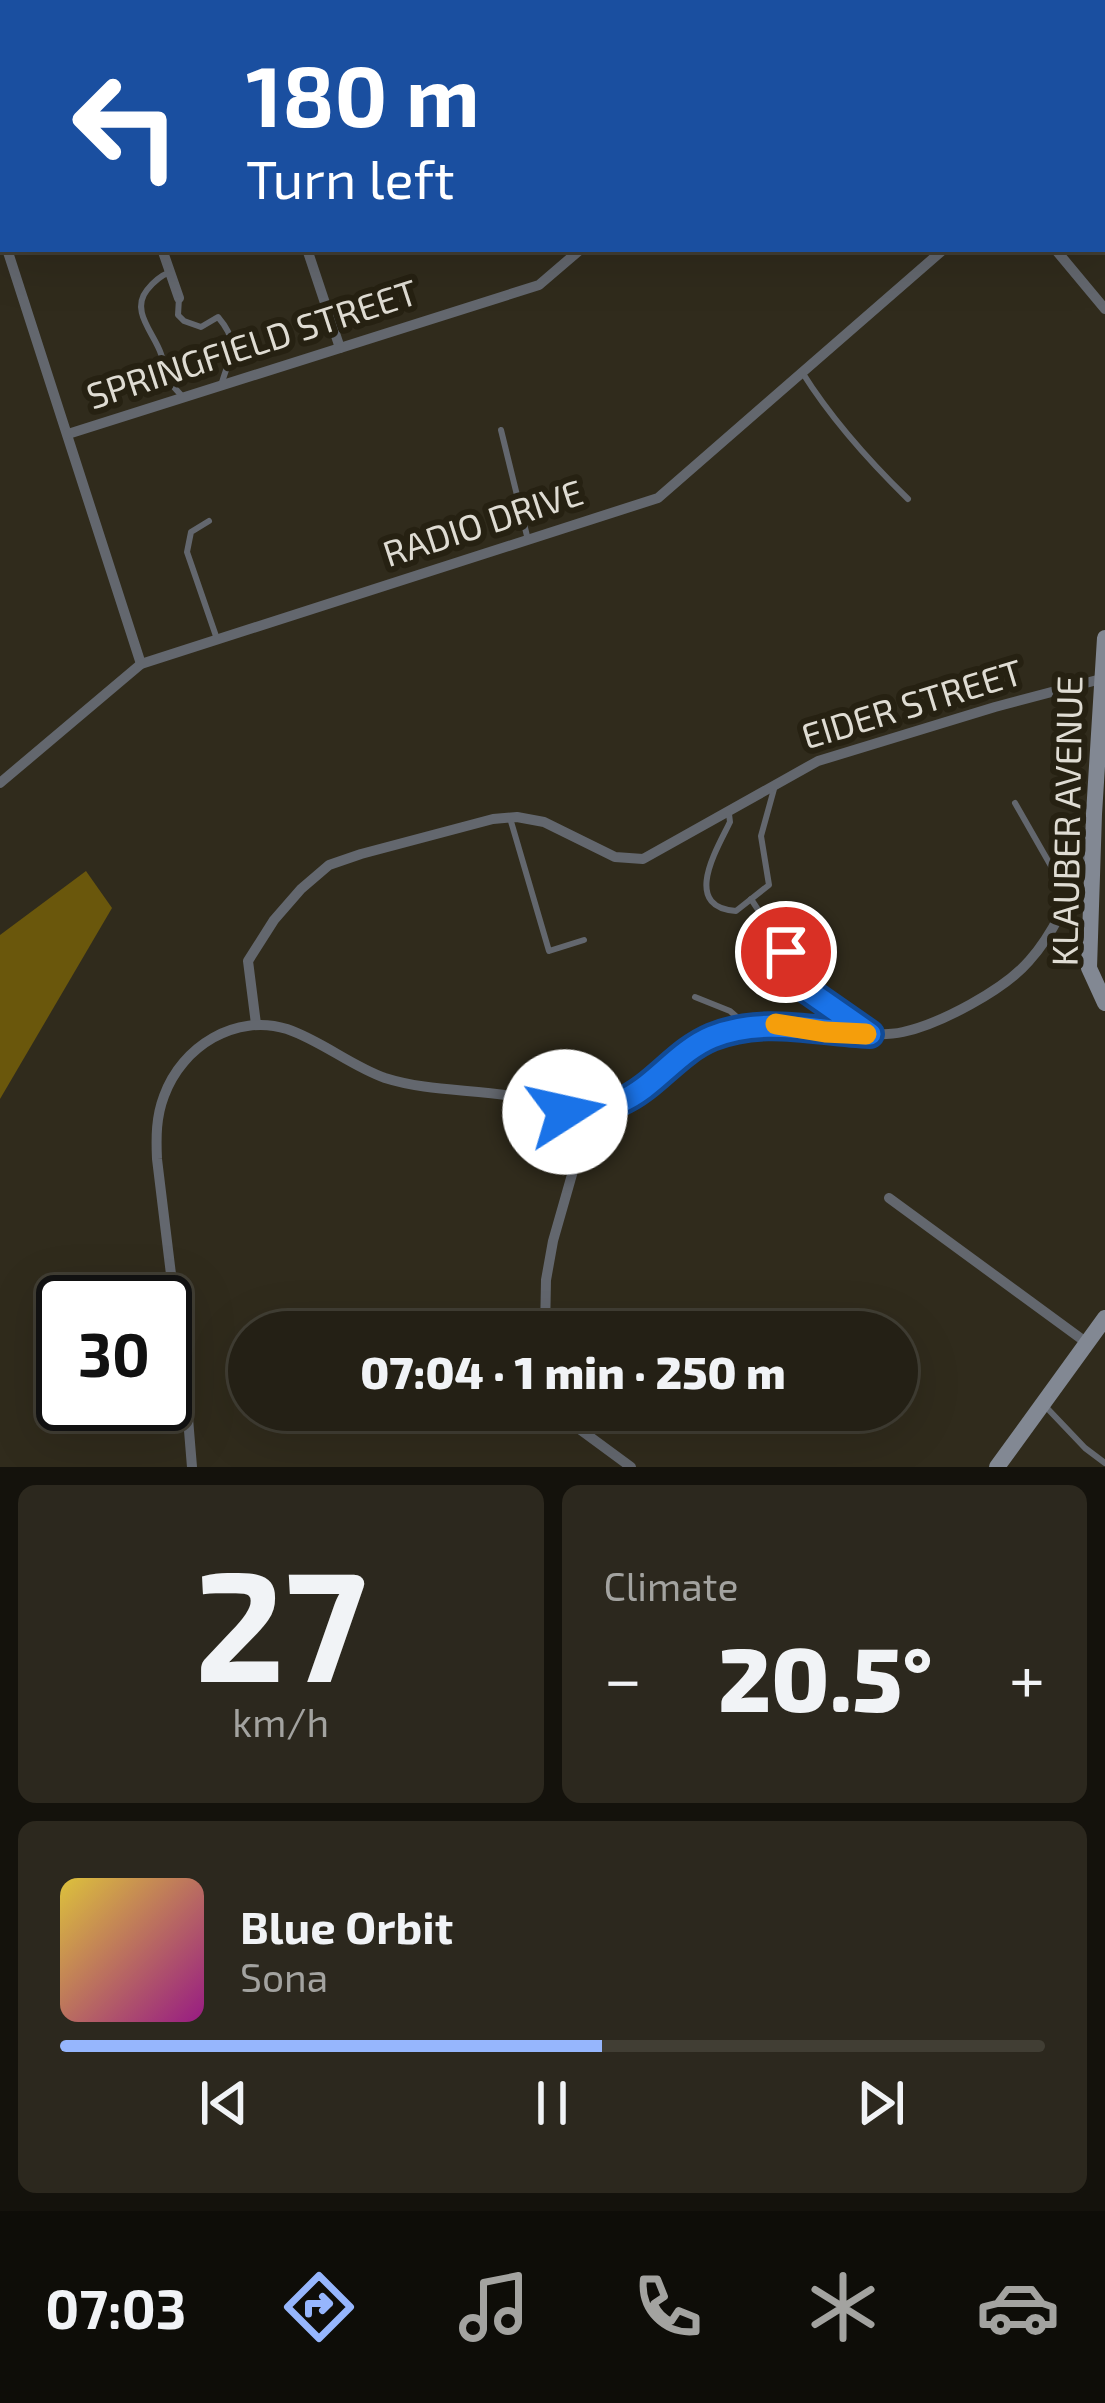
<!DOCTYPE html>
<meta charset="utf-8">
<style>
body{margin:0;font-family:"Exo 2",sans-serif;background:#2c281e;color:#f1f3f6;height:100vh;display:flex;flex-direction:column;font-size:45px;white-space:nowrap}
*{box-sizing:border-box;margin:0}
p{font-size:39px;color:#a3a3a0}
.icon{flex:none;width:66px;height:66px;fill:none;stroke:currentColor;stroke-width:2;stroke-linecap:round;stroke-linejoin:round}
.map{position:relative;height:1467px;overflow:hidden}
.side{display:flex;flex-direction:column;gap:18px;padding:18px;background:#14120c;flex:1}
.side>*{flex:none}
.top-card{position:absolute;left:0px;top:0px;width:1107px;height:252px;box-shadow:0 12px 48px #0002,0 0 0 3px #413e34;background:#1a4fa0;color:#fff;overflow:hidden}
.speed{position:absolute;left:36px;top:1275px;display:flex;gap:24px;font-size:60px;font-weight:700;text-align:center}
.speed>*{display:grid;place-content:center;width:156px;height:156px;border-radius:50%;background:#242015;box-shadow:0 12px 48px #0002,0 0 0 3px #413e34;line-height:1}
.speed .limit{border:6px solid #111;border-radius:18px;background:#fff;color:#111}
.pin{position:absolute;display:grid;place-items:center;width:102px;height:102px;color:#fff;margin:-51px;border:6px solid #fff;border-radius:50%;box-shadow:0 3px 12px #0007}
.me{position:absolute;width:132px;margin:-66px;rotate:80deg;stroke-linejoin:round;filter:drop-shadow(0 0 9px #0008)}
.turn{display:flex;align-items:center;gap:42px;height:252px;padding:0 48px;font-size:54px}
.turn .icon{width:156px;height:156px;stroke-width:2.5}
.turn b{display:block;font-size:84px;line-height:102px}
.big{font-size:90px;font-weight:800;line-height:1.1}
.side .card{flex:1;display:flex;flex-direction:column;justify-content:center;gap:18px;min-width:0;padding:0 42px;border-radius:18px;background:#2c281e}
.side .dial{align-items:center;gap:0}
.dial b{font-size:156px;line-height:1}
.song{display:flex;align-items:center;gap:36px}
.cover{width:144px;height:144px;border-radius:18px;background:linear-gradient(135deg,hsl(50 70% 55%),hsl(310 70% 35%))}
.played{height:12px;border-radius:6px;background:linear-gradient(90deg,#96b6fd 55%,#413e34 55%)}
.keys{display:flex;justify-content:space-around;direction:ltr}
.heat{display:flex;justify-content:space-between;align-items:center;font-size:66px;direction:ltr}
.side .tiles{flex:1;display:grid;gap:18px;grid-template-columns:1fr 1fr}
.card:last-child{grid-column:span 2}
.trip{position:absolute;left:228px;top:1311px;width:690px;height:120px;border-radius:60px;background:#242015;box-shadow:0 12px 48px #0002,0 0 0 3px #413e34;font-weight:800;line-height:120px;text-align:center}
.menu{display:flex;height:192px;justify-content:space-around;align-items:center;background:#0e0d08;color:#a3a3a0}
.menu .icon{width:84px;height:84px}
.menu .selected{color:#96b6fd}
.menu b{font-size:54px;color:#f1f3f6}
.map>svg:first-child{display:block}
</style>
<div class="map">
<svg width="1105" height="1467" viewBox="0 0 1105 1467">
<rect width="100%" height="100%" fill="#302b1c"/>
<!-- forest -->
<polygon fill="#6a570c" points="86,871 112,908 0,1099 0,935"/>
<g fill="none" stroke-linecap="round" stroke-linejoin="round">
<!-- lane -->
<g stroke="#63676e" stroke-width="6">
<polyline points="24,0 25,3"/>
<polyline points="8,3 9,0"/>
<polyline points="456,3 463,0"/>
<polyline points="574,3 576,0"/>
<polyline points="0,36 3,36"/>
<path d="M170 272C160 276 154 281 147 290 130 311 154 333 161 354 170 380 162 375 183 397"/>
<path d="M179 298 178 315 184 321 201 327 218 317C242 345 229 356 221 386"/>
<path d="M802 372C832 420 868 460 908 499"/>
<polyline points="501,430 528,540"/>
<polyline points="209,521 191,532 187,552 217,639"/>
<polyline points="1015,803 1067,894"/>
<path d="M729 814 730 822C717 849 681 907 736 911L769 885 761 836 774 789"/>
<polyline points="510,818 549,951 584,940"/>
<polyline points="751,899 786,952 794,981 867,1032"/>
<polyline points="695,997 730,1011 746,1025"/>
<polyline points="1046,1407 1085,1448 1105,1463"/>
</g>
<!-- street -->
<g stroke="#63676e" stroke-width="10">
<polyline points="225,0 226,3"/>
<polyline points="523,0 524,3"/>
<polyline points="1026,0 1029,3"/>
<polyline points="876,3 879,0"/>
<polyline points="1104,78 1105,79"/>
<polyline points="1104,109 1105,109"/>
<polyline points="0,227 3,237"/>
<polyline points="7,249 141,664"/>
<polyline points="162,249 179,298"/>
<polyline points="307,249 340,348"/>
<polyline points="1055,249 1105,309"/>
<polyline points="68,434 539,285 581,249"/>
<polyline points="0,783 141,664 658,498 944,249"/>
<polyline points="256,1024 248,961 274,920 301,889 329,865 361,854 493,819 517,817 544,822 615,857 643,859 818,761 995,707 1101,679"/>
<polyline points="889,1198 1087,1343"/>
<polyline points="545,1332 546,1280 553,1241 575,1164 565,1112"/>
<polyline points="564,1410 578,1428 631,1467"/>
<path d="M192 1467 187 1406 157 1159C156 1137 156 1117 164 1096 182 1046 236 1013 287 1029 322 1041 351 1066 385 1078 426 1091 470 1089 512 1096 529 1100 545 1110 564 1112 624 1117 640 1084 682 1053 694 1044 709 1038 723 1033 768 1018 803 1031 848 1033 866 1034 886 1036 903 1032 940 1024 1004 990 1029 961 1057 930 1073 887 1089 849"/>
</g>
<!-- secondary -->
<g stroke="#828893" stroke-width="16">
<polyline points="1105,638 1094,814 1089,968 1105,1003"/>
<polyline points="997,1467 1105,1318"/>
</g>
</g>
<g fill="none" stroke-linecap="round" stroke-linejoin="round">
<!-- route casing -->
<g stroke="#114b97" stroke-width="30">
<path id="route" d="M565 1112C584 1111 602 1111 620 1102 655 1087 676 1052 712 1037 764 1016 816 1032 870 1034L794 981 786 952"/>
</g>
<!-- route -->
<use href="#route" stroke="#1a73e8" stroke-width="21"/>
<!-- slow -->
<polyline stroke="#f59e0b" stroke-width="21" points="776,1024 825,1032 866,1034"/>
</g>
<g text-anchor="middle" stroke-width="12" stroke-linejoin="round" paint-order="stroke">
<!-- street labels -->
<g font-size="36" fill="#dfdcd3" stroke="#262112">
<text transform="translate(252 344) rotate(-18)" y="13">SPRINGFIELD STREET</text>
<text transform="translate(483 523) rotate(-18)" y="13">RADIO DRIVE</text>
<text transform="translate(912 704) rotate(-17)" y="13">EIDER STREET</text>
<text transform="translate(1067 821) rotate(-89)" y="13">KLAUBER AVENUE</text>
</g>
</g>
</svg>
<div class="speed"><div class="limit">30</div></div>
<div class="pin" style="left:786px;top:952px;background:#d93025"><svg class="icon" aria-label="arrive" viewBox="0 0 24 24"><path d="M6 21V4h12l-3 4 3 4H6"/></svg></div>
<svg class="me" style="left:565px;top:1112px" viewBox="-20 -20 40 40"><circle r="19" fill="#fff"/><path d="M0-13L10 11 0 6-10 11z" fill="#1a73e8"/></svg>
<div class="trip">07:04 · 1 min · 250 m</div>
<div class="top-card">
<div class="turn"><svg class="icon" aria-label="left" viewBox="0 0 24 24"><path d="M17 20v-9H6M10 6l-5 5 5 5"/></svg><div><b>180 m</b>Turn left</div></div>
</div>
</div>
<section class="side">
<div class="tiles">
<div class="card dial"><b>27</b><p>km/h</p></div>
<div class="card"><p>Climate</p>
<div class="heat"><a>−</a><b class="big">20.5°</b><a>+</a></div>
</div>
<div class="card">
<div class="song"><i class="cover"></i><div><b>Blue Orbit</b><p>Sona</p></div></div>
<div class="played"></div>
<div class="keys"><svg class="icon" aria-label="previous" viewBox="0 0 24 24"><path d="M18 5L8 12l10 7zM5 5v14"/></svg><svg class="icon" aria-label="pause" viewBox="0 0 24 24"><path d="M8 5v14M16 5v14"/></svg><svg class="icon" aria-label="next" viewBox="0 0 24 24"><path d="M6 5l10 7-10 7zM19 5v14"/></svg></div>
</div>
</div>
</section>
<nav class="menu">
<b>07:03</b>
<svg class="icon selected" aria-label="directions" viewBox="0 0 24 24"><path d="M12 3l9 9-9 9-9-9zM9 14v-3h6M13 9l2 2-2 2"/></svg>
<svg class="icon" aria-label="music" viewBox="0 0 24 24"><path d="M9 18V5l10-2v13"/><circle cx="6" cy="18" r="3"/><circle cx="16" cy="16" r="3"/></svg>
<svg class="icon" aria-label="phone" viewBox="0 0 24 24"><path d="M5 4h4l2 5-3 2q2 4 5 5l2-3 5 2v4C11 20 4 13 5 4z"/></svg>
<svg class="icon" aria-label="climate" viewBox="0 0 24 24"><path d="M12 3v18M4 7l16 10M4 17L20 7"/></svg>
<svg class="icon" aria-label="car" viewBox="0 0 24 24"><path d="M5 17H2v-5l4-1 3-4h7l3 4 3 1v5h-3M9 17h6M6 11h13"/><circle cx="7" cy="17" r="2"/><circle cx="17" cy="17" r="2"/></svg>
</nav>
